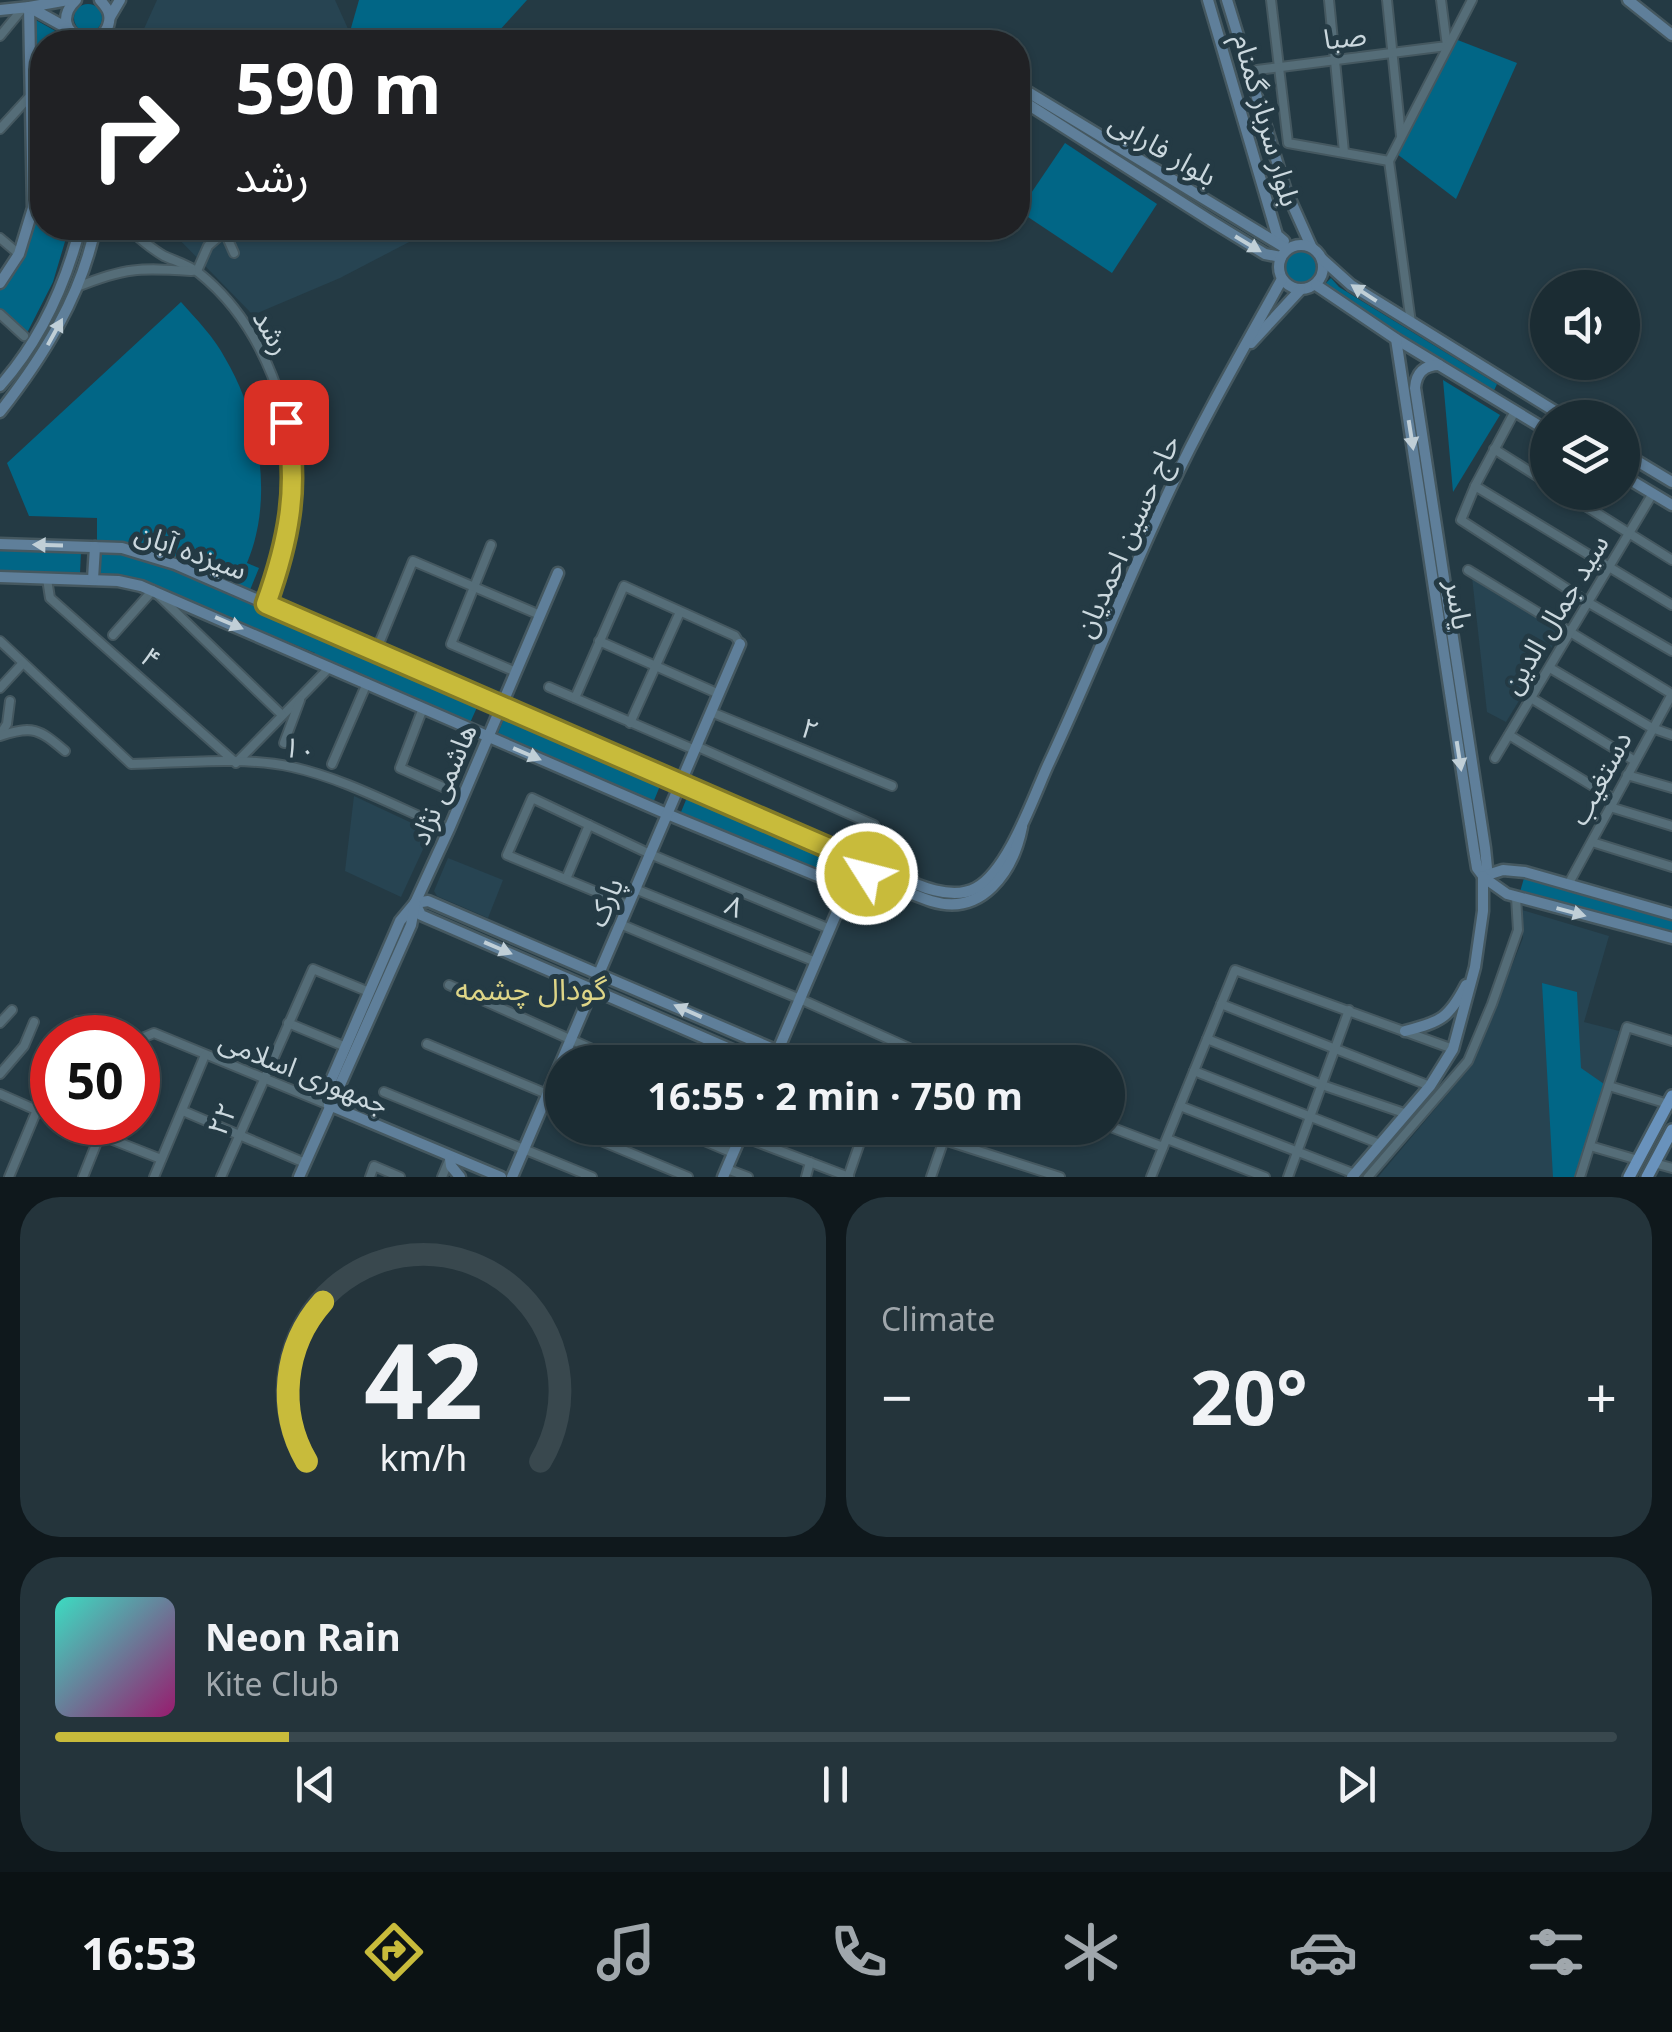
<!DOCTYPE html>
<meta charset="utf-8">
<style>
body{margin:0;font-family:"Noto Sans","Noto Sans Arabic",sans-serif;background:#24343b;color:#f1f3f6;height:100vh;display:flex;flex-direction:column;font-size:38px;white-space:nowrap}
*{box-sizing:border-box;margin:0}
p{font-size:32px;color:#a0a7ac}
.icon{flex:none;width:55px;height:55px;fill:none;stroke:currentColor;stroke-width:2;stroke-linecap:round;stroke-linejoin:round}
.map{position:relative;height:1177px;overflow:hidden}
.sheet{display:flex;flex-direction:column;gap:20px;padding:20px;background:#0f181c;flex:1}
.sheet>*{flex:none}
.hud{position:absolute;left:30px;top:30px;width:1000px;height:210px;border-radius:40px;box-shadow:0 2px 8px #0004,0 0 0 2px #39484e;background:#202124;color:#fff;overflow:hidden}
.buttons{position:absolute;left:1530px;top:270px;display:grid;gap:20px}
.buttons a{display:grid;place-items:center;width:110px;height:110px;border-radius:50%;background:#1b2c33;box-shadow:0 2px 8px #0004,0 0 0 2px #39484e;font-size:50px}
.speed{position:absolute;left:30px;top:1015px;display:flex;gap:20px;font-size:50px;font-weight:700;text-align:center}
.speed>*{display:grid;place-content:center;width:130px;height:130px;border-radius:50%;background:#1b2c33;box-shadow:0 2px 8px #0004,0 0 0 2px #39484e;line-height:1}
.speed .limit{border:15px solid #d22;background:#fff;color:#111}
.pin{position:absolute;display:grid;place-items:center;width:85px;height:85px;color:#fff;margin:-42px;border-radius:20px;box-shadow:0 5px 15px #0006}
.me{position:absolute;width:110px;margin:-55px;rotate:306deg;stroke-linejoin:round;filter:drop-shadow(0 0 8px #0008)}
.turn{display:flex;align-items:center;gap:35px;height:210px;padding:0 40px;font-size:45px}
.turn .icon{width:130px;height:130px;stroke-width:2.5}
.turn b{display:block;font-size:70px;line-height:85px}
.big{font-size:75px;font-weight:700;line-height:1.1}
.sheet .widget{flex:1;display:flex;flex-direction:column;justify-content:center;gap:15px;min-width:0;padding:0 35px;border-radius:40px;background:#24343b}
.sheet .dial{align-items:center;gap:0}
.dial svg{height:260px;overflow:visible;fill:none;stroke:#39484e;stroke-width:7;stroke-linecap:round;text-anchor:middle}
.dial text{fill:#f1f3f6;stroke:none}
.song{display:flex;align-items:center;gap:30px}
.cover{width:120px;height:120px;border-radius:15px;background:linear-gradient(135deg,hsl(170 70% 55%),hsl(320 70% 35%))}
.played{height:10px;border-radius:5px;background:linear-gradient(90deg,#c8bb3b 15%,#39484e 15%)}
.keys{display:flex;justify-content:space-around;direction:ltr}
.heat{display:flex;justify-content:space-between;align-items:center;font-size:55px;direction:ltr}
.sheet .tiles{flex:1;display:grid;gap:20px;grid-template-columns:1fr 1fr}
.widget:last-child{grid-column:span 2}
.trip{position:absolute;left:545px;top:1045px;width:580px;height:100px;border-radius:50px;background:#1b2c33;box-shadow:0 2px 8px #0004,0 0 0 2px #39484e;font-weight:700;line-height:100px;text-align:center}
.tab-bar{display:flex;height:160px;justify-content:space-around;align-items:center;background:#0b1214;color:#a0a7ac}
.tab-bar .icon{width:70px;height:70px}
.tab-bar .on{color:#c8bb3b}
.tab-bar b{font-size:45px;color:#f1f3f6}
.map>svg:first-child{display:block}
</style>
<div class="map">
<svg width="1672" height="1177" viewBox="0 0 1672 1177">
<rect width="100%" height="100%" fill="#243a44"/>
<!-- built -->
<g fill="#274452">
<polygon points="157,0 335,0 349,31 347,42 138,42"/>
<polygon points="168,228 436,228 340,278 253,315"/>
<polygon points="1472,577 1561,632 1506,722 1487,712"/>
<polygon points="354,796 431,832 401,897 345,871"/>
<polygon points="448,858 503,880 488,918 437,896 434,891"/>
<polygon points="1522,910 1609,936 1584,1022 1619,1031 1577,1177 1378,1177 1472,1065 1523,938"/>
</g>
<!-- green -->
<g fill="#016686">
<polygon points="359,0 527,0 489,42 347,42"/>
<circle cx="88" cy="18" r="14"/>
<polygon points="34,19 59,33 65,42 42,42 42,228 69,228 53,282 27,333 0,309 0,290 21,260 32,234 38,197"/>
<polygon points="1455,39 1517,63 1456,199 1397,154"/>
<polygon points="1065,143 1157,204 1112,273 1019,211"/>
<circle cx="1298" cy="268" r="18"/>
<polygon points="1331,278 1339,287 1497,384 1492,395 1334,295 1323,286"/>
<path d="M181 302C197 320 214 337 225 358 260 417 274 499 247 563L259 568 250 590 132 545 97 541V518L29 516 7 463Z"/>
<polygon points="1443,380 1500,415 1453,492"/>
<polygon points="0,547 81,551 80,574 0,571"/>
<polygon points="99,551 145,558 327,633 327,636 479,703 469,725 314,657 315,653 132,578 97,575"/>
<polygon points="505,716 662,781 653,803 496,738"/>
<polygon points="688,795 845,859 836,881 679,817"/>
<polygon points="1524,878 1672,918 1672,932 1520,892"/>
<polygon points="1542,983 1577,992 1581,1068 1604,1084 1577,1177 1553,1177"/>
</g>
<g fill="none" stroke-linecap="round" stroke-linejoin="round">
<!-- street casing -->
<g stroke="#455860" stroke-width="12">
<g id="street">
<polyline points="1271,0 1288,143 1389,161"/>
<polyline points="1329,0 1344,152"/>
<polyline points="1387,0 1401,136"/>
<polyline points="0,36 23,8"/>
<polyline points="1249,71 1447,46 1441,0"/>
<polyline points="0,129 31,95"/>
<path d="M128 228C139 238 150 248 164 256 175 261 189 265 199 273 264 325 297 418 293 499 291 536 279 570 266 603"/>
<polyline points="223,228 234,253"/>
<polyline points="0,238 19,254"/>
<polyline points="197,271 208,246 225,231"/>
<path d="M77 287C126 267 140 268 192 271"/>
<polyline points="0,314 24,336"/>
<polyline points="1411,323 1389,161 1472,0"/>
<polyline points="1515,411 1475,486 1461,520 1589,603 1672,651"/>
<polyline points="1494,449 1548,483"/>
<polyline points="1475,486 1672,605"/>
<polyline points="1563,492 1672,560"/>
<polyline points="491,545 451,644 516,672"/>
<polyline points="1468,570 1672,694"/>
<polyline points="47,579 50,598 236,763 330,667"/>
<polyline points="113,635 153,590 282,715"/>
<path d="M0 641 131 764C183 763 241 756 292 767 346 779 398 808 449 829"/>
<polyline points="599,641 719,694"/>
<polyline points="376,651 413,561 540,615"/>
<polyline points="1550,668 1652,728 1672,735"/>
<polyline points="549,687 695,750"/>
<polyline points="0,688 23,663"/>
<polyline points="575,698 624,586 735,636 740,644"/>
<polyline points="1531,698 1635,761"/>
<polyline points="423,708 400,768 463,796"/>
<polyline points="711,712 892,786"/>
<polyline points="630,723 680,612"/>
<polyline points="0,735 7,724 10,701"/>
<polyline points="1509,735 1614,799"/>
<path d="M0 736C33 725 39 729 65 751"/>
<polyline points="284,743 300,700"/>
<polyline points="696,746 874,825"/>
<polyline points="1495,758 1653,493"/>
<polyline points="332,764 367,683"/>
<polyline points="1627,775 1672,788"/>
<polyline points="1610,807 1672,826"/>
<polyline points="1592,842 1672,867"/>
<polyline points="566,879 589,825"/>
<polyline points="1569,883 1672,694"/>
<polyline points="635,889 816,962"/>
<polyline points="628,905 507,855 532,798 650,854 830,929"/>
<polyline points="620,924 800,999 940,1062"/>
<polyline points="449,985 621,1062"/>
<polyline points="1221,1004 1430,1086"/>
<polyline points="0,1023 12,1010"/>
<polyline points="288,1023 346,1047"/>
<polyline points="70,1038 78,1021"/>
<polyline points="1207,1039 1322,1085 1407,1114"/>
<polyline points="427,1044 547,1094"/>
<polyline points="138,1045 140,1039 154,1033 329,1105"/>
<polyline points="887,1062 894,1043"/>
<polyline points="1194,1071 1380,1144"/>
<polyline points="0,1074 24,1046 34,1022"/>
<polyline points="1609,1086 1668,1104"/>
<polyline points="384,1092 592,1177"/>
<polyline points="0,1094 52,1117"/>
<polyline points="1180,1106 1355,1174"/>
<polyline points="183,1111 305,1163"/>
<polyline points="67,1122 161,1159"/>
<polyline points="1108,1126 1163,1147"/>
<polyline points="570,1128 688,1177"/>
<polyline points="674,1128 733,1153"/>
<polyline points="741,1136 849,1177"/>
<polyline points="1167,1139 1265,1177"/>
<polyline points="944,1140 1060,1177"/>
<polyline points="1590,1146 1638,1160"/>
<polyline points="1654,1163 1672,1168"/>
<polyline points="727,1169 748,1177"/>
<polyline points="9,1177 52,1074"/>
<polyline points="83,1177 105,1122"/>
<polyline points="154,1177 205,1055"/>
<polyline points="221,1177 313,969 369,992"/>
<polyline points="370,1177 374,1166 400,1177"/>
<polyline points="442,1177 450,1158"/>
<polyline points="806,1177 810,1162"/>
<polyline points="848,1177 865,1128"/>
<polyline points="931,1177 948,1128"/>
<polyline points="1151,1177 1235,970 1453,1049"/>
<polyline points="1288,1177 1349,1010"/>
<polyline points="1368,1177 1468,1061 1492,1004 1518,930 1516,897"/>
<polyline points="1580,1177 1627,1027 1672,1041"/>
</g>
</g>
<!-- secondary casing -->
<g stroke="#455860" stroke-width="15">
<g id="secondary">
<path d="M76 0C43 32 102 58 109 22 111 12 106 7 100 0"/>
<polyline points="1208,0 1277,235 1284,241"/>
<polyline points="1227,0 1285,188 1311,246"/>
<polyline points="1628,0 1672,35"/>
<polyline points="0,10 29,7 33,208 19,254 0,283"/>
<polyline points="110,17 120,0"/>
<polyline points="67,28 29,7 68,0"/>
<polyline points="1018,86 1287,249"/>
<polyline points="1018,98 1211,221 1265,254 1281,257"/>
<circle cx="1301" cy="267" r="22"/>
<polyline points="1322,259 1351,285 1566,418"/>
<polyline points="1316,285 1396,339 1548,431"/>
<path d="M1396 339 1474 850 1477 868 1483 876 1487 868 1485 848 1415 388C1416 373 1424 365 1439 365"/>
<polyline points="1251,343 1300,290"/>
<path d="M0 386C40 341 65 286 80 228"/>
<path d="M0 412C43 357 81 297 95 228"/>
<polyline points="1622,452 1672,482"/>
<polyline points="1622,475 1672,505"/>
<polyline points="0,544 122,548 175,564 852,858"/>
<polyline points="0,577 118,581 141,586 667,814 840,885"/>
<polyline points="93,579 95,547"/>
<path d="M856 855 868 860C869 874 863 892 848 895L840 885 849 862Z"/>
<path d="M869 864C899 875 945 905 976 888 1008 871 1033 798 1048 765 1091 673 1128 578 1171 487 1205 415 1244 348 1282 279"/>
<polyline points="1484,876 1503,870 1525,872 1672,914"/>
<polyline points="1483,877 1507,894 1672,938"/>
<path d="M862 884C889 881 906 893 931 901 982 917 1013 872 1022 827"/>
<polyline points="415,903 428,901 778,1051"/>
<polyline points="415,903 421,915 760,1062"/>
<path d="M1405 1031C1441 1022 1449 1018 1466 985"/>
<polyline points="773,1062 837,912 841,889"/>
<polyline points="329,1105 329,1085 400,921 415,903 449,829 558,573"/>
<polyline points="329,1105 501,1177"/>
<polyline points="450,1158 451,1166 460,1177"/>
<polyline points="299,1177 411,925 415,904"/>
<polyline points="512,1177 740,644"/>
<polyline points="723,1177 744,1128"/>
<polyline points="1352,1177 1430,1086 1453,1049 1475,967 1483,911 1483,876"/>
</g>
</g>
<!-- primary casing -->
<g stroke="#455860" stroke-width="16">
<g id="primary">
<polyline points="1629,1177 1672,1096"/>
<polyline points="1647,1177 1672,1130"/>
</g>
</g>
<!-- street -->
<use href="#street" stroke="#556d78" stroke-width="8"/>
<!-- secondary -->
<use href="#secondary" stroke="#5f7f9a" stroke-width="10"/>
<!-- primary -->
<use href="#primary" stroke="#6992bc" stroke-width="11"/>
</g>
<!-- one-way arrows -->
<defs><path id="oneway-solid" d="M-6-.8H1V-3.2L6.5 0L1 3.2V.8H-6Z" transform="scale(2.5)"/></defs>
<g fill="#c0cfd7">
<use href="#oneway-solid" transform="translate(1248 244) rotate(31)"/>
<use href="#oneway-solid" transform="translate(1364 293) rotate(-147)"/>
<use href="#oneway-solid" transform="translate(55 332) rotate(-61)"/>
<use href="#oneway-solid" transform="translate(1411 435) rotate(81)"/>
<use href="#oneway-solid" transform="translate(48 545) rotate(-178)"/>
<use href="#oneway-solid" transform="translate(229 623) rotate(23)"/>
<use href="#oneway-solid" transform="translate(527 754) rotate(23)"/>
<use href="#oneway-solid" transform="translate(1459 756) rotate(81)"/>
<use href="#oneway-solid" transform="translate(1571 912) rotate(15)"/>
<use href="#oneway-solid" transform="translate(498 948) rotate(23)"/>
<use href="#oneway-solid" transform="translate(688 1011) rotate(-156)"/>
</g>
<g fill="none" stroke-linecap="round" stroke-linejoin="round">
<!-- route casing -->
<g stroke="#827a26" stroke-width="25">
<path id="route" d="M286 422C300 486 288 543 266 604L852 858 862 856 868 860 867 874"/>
</g>
<!-- route -->
<use href="#route" stroke="#c8bb3b" stroke-width="18"/>
</g>
<g text-anchor="middle" stroke-width="10" stroke-linejoin="round" paint-order="stroke">
<!-- street labels -->
<g font-size="28" fill="#cbd8de" stroke="#243a44">
<text transform="translate(1345 37) rotate(-7)" y="10">صبا</text>
<text transform="translate(1267 120) rotate(74)" y="10">بلوار سرباز گمنام</text>
<text transform="translate(1163 149) rotate(30)" y="10">بلوار فارابی</text>
<text transform="translate(272 332) rotate(60)" y="10">رشد</text>
<text transform="translate(1127 536) rotate(-66)" y="10">حاج حسین احمدیان</text>
<text transform="translate(191 551) rotate(20)" y="10">سیزده آبان</text>
<text transform="translate(1459 605) rotate(81)" y="10">یاسر</text>
<text transform="translate(1555 614) rotate(-59)" y="10">سید جمال الدین</text>
<text transform="translate(151 658) rotate(43)" y="10">۴</text>
<text transform="translate(810 729) rotate(22)" y="10">۲</text>
<text transform="translate(300 749) rotate(11)" y="10">۱۰</text>
<text transform="translate(1600 778) rotate(-62)" y="10">دستغیب</text>
<text transform="translate(443 784) rotate(-67)" y="10">هاشمی نژاد</text>
<text transform="translate(605 902) rotate(-67)" y="10">پارک</text>
<text transform="translate(734 906) rotate(23)" y="10">۸</text>
<text transform="translate(304 1072) rotate(22)" y="10">جمهوری اسلامی</text>
<text transform="translate(222 1119) rotate(-66)" y="10">۲۲</text>
</g>
<!-- neighbourhood labels -->
<g font-size="30" fill="#ded587" stroke="#243a44">
<text x="531" y="1000">گودال چشمه</text>
</g>
</g>
</svg>
<div class="buttons">
<a><svg class="icon" aria-label="sound" viewBox="0 0 24 24"><path d="M4 9h4l5-4v14l-5-4H4zM17 9q2 3 0 6"/></svg></a>
<a><svg class="icon" aria-label="layers" viewBox="0 0 24 24"><path d="M12 4l9 5-9 5-9-5zM3 14l9 5 9-5"/></svg></a>
</div>
<div class="speed"><div class="limit">50</div></div>
<div class="pin" style="left:286px;top:422px;background:#d93025"><svg class="icon" aria-label="arrive" viewBox="0 0 24 24"><path d="M6 21V4h12l-3 4 3 4H6"/></svg></div>
<svg class="me" style="left:867px;top:874px" viewBox="-20 -20 40 40"><circle r="17" fill="#c8bb3b" stroke="#fff" stroke-width="3"/><path d="M0-11L8 9 0 5-8 9z" fill="#fff"/></svg>
<div class="trip">16:55 · 2 min · 750 m</div>
<div class="hud">
<div class="turn"><svg class="icon" aria-label="right" viewBox="0 0 24 24"><path d="M7 20v-9h11M14 6l5 5-5 5"/></svg><div><b>590 m</b>رشد</div></div>
</div>
</div>
<section class="sheet">
<div class="tiles">
<div class="widget dial"><svg viewBox="0 0 100 80">
<path d="M14 69A42 42 0 1 1 86 69"/>
<path d="M14 69A42 42 0 0 1 19 20" stroke="#c8bb3b"/>
<text x="50" y="56" font-size="32" font-weight="700">42</text>
<text x="50" y="72" font-size="11">km/h</text>
</svg></div>
<div class="widget"><p>Climate</p>
<div class="heat"><a>−</a><b class="big">20°</b><a>+</a></div>
</div>
<div class="widget">
<div class="song"><i class="cover"></i><div><b>Neon Rain</b><p>Kite Club</p></div></div>
<div class="played"></div>
<div class="keys"><svg class="icon" aria-label="previous" viewBox="0 0 24 24"><path d="M18 5L8 12l10 7zM5 5v14"/></svg><svg class="icon" aria-label="pause" viewBox="0 0 24 24"><path d="M8 5v14M16 5v14"/></svg><svg class="icon" aria-label="next" viewBox="0 0 24 24"><path d="M6 5l10 7-10 7zM19 5v14"/></svg></div>
</div>
</div>
</section>
<nav class="tab-bar">
<b>16:53</b>
<svg class="icon on" aria-label="directions" viewBox="0 0 24 24"><path d="M12 3l9 9-9 9-9-9zM9 14v-3h6M13 9l2 2-2 2"/></svg>
<svg class="icon" aria-label="music" viewBox="0 0 24 24"><path d="M9 18V5l10-2v13"/><circle cx="6" cy="18" r="3"/><circle cx="16" cy="16" r="3"/></svg>
<svg class="icon" aria-label="phone" viewBox="0 0 24 24"><path d="M5 4h4l2 5-3 2q2 4 5 5l2-3 5 2v4C11 20 4 13 5 4z"/></svg>
<svg class="icon" aria-label="climate" viewBox="0 0 24 24"><path d="M12 3v18M4 7l16 10M4 17L20 7"/></svg>
<svg class="icon" aria-label="car" viewBox="0 0 24 24"><path d="M5 17H2v-5l4-1 3-4h7l3 4 3 1v5h-3M9 17h6M6 11h13"/><circle cx="7" cy="17" r="2"/><circle cx="17" cy="17" r="2"/></svg>
<svg class="icon" aria-label="filters" viewBox="0 0 24 24"><path d="M4 7h16M4 17h16"/><circle cx="9" cy="7" r="2"/><circle cx="15" cy="17" r="2"/></svg>
</nav>
